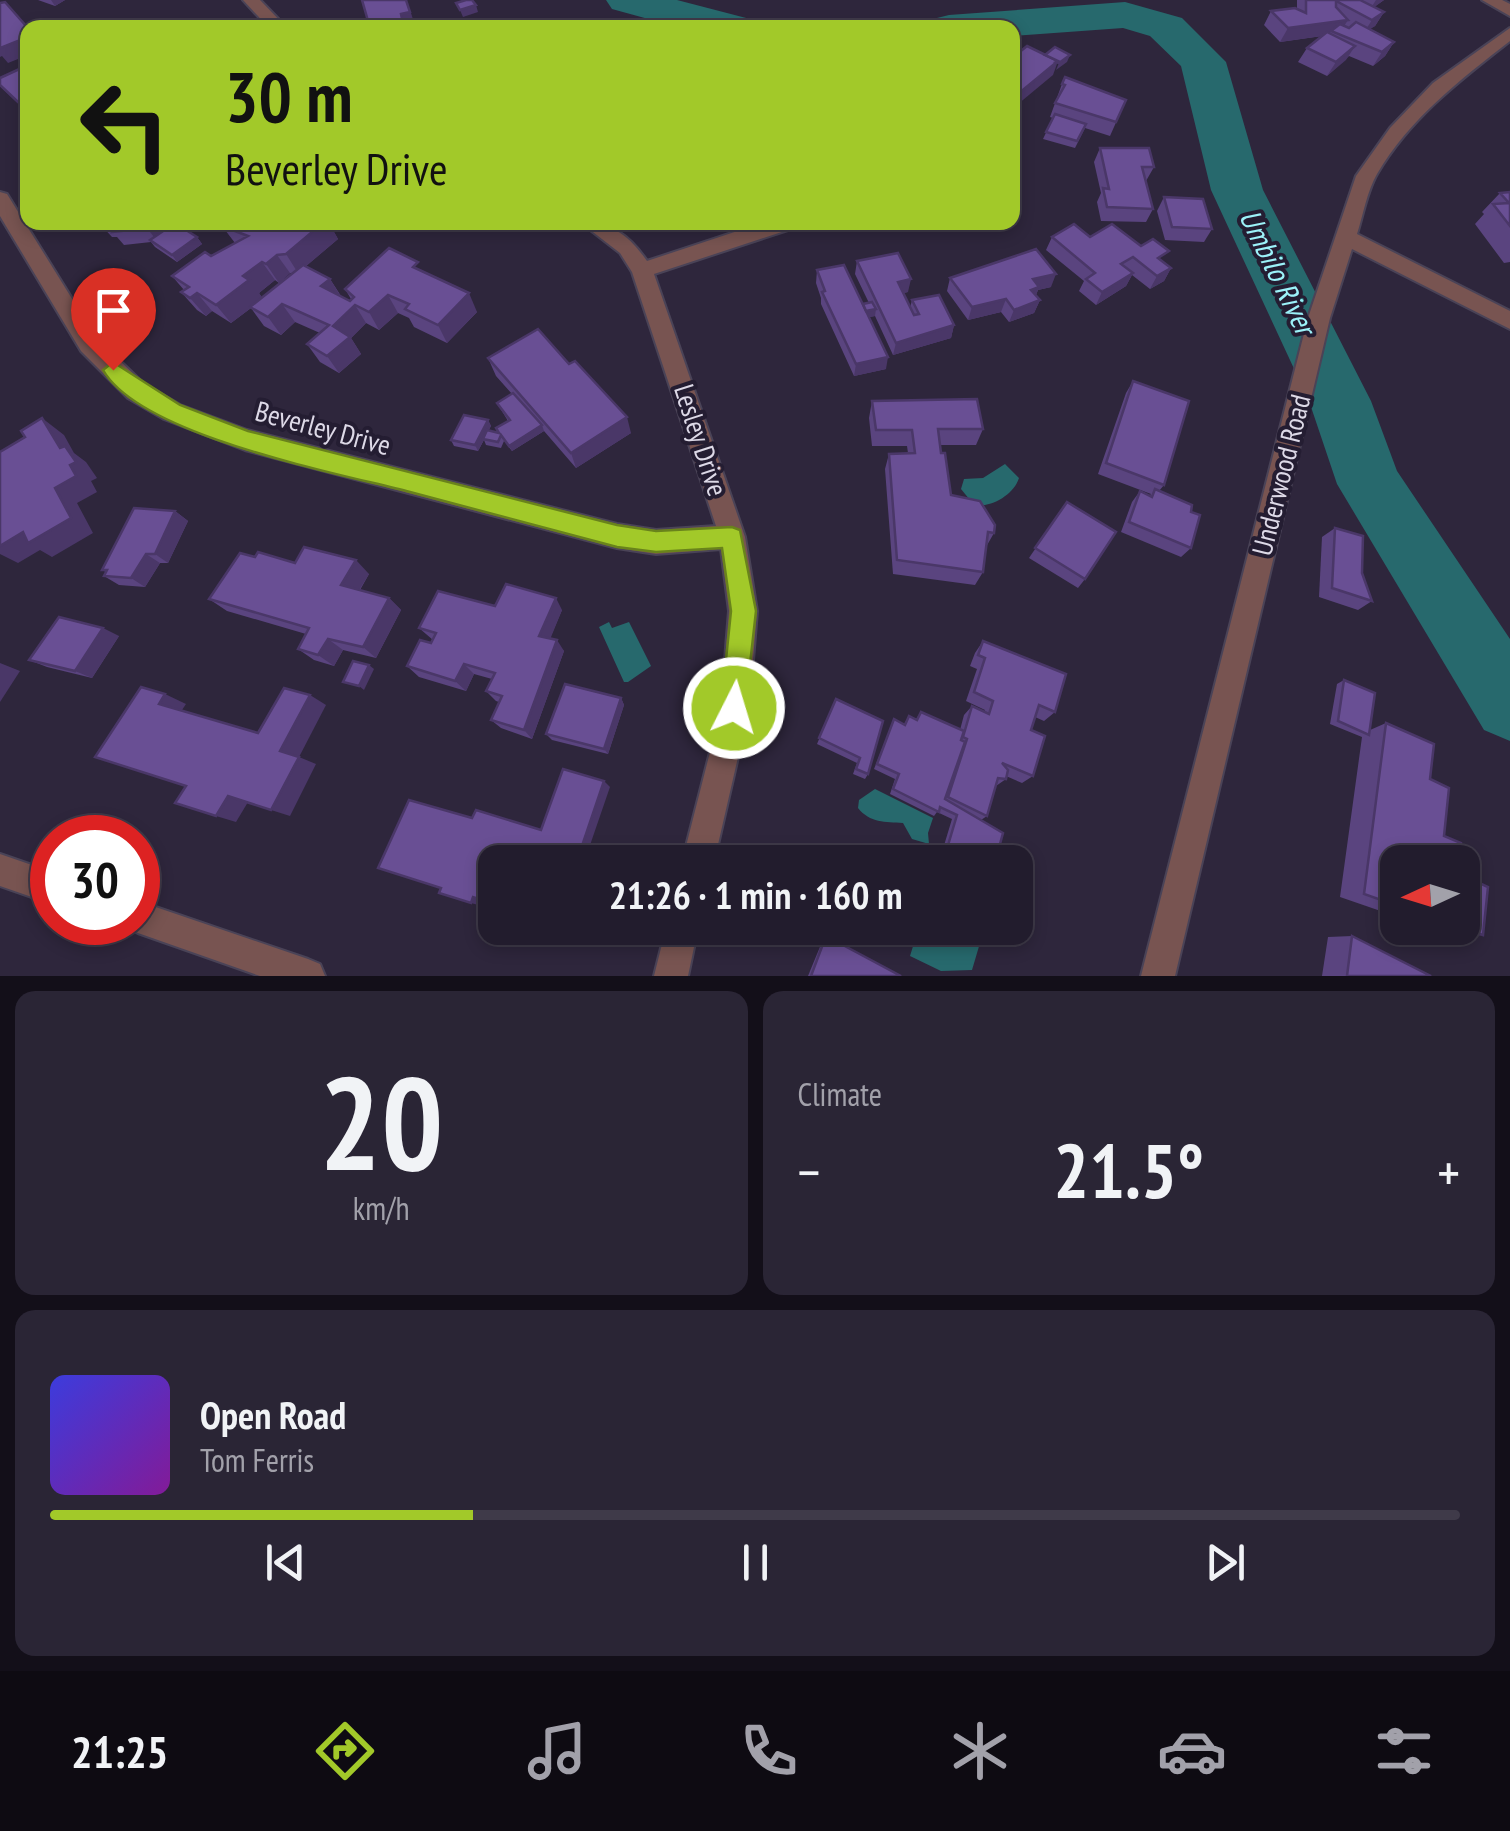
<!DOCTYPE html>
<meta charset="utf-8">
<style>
body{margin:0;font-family:"PT Sans Narrow",sans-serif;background:#2a2535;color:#f1f3f6;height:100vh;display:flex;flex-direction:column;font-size:38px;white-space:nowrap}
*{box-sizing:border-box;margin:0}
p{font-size:32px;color:#a2a1aa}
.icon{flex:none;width:55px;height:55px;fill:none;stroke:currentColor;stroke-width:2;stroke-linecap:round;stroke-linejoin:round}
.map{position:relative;height:976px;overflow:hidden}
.side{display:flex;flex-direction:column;gap:15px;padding:15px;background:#130f19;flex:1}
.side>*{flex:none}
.guide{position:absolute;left:20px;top:20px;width:1000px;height:210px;border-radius:20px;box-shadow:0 5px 15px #0003,0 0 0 2px #3f3a49;background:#a2c929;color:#111;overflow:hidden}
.needle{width:65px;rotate:266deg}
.buttons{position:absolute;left:1380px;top:845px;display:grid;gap:20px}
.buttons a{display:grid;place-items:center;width:100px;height:100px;border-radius:20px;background:#221c2d;box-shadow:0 5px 15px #0003,0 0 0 2px #3f3a49;font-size:50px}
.speed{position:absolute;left:30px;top:815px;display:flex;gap:20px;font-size:50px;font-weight:700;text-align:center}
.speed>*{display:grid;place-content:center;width:130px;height:130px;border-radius:50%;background:#221c2d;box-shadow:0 5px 15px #0003,0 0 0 2px #3f3a49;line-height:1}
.speed .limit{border:15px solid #d22;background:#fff;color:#111}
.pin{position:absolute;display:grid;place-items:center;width:85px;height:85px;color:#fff;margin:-102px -42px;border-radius:50% 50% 50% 0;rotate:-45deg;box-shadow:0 0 10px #0007}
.pin .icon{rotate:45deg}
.me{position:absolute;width:110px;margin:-55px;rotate:5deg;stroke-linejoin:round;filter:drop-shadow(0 0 8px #0008)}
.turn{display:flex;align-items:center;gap:35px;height:210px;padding:0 40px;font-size:45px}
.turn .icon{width:130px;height:130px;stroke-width:2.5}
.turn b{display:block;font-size:70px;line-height:85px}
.big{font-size:75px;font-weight:700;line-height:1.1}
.side .widget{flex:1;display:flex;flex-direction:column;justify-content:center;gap:15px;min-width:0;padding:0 35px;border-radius:20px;background:#2a2535}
.side .dial{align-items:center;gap:0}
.dial b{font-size:130px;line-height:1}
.song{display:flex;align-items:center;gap:30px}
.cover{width:120px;height:120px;border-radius:15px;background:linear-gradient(135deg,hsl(240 70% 55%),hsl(290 70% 35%))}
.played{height:10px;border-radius:5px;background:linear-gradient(90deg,#a2c929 30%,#3f3a49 30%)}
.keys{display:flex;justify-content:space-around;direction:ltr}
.heat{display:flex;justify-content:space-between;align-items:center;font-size:55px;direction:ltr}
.side .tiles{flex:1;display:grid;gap:15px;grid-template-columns:1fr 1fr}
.widget:last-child{grid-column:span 2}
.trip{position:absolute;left:478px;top:845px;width:555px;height:100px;border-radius:20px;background:#221c2d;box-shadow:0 5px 15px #0003,0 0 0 2px #3f3a49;font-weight:700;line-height:100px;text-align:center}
.dock{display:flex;height:160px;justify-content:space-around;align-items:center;background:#0e0b12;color:#a2a1aa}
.dock .icon{width:70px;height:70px}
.dock .on{color:#a2c929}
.dock b{font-size:45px;color:#f1f3f6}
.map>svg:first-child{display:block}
</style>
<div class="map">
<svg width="1510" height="976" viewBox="0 0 1510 976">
<rect width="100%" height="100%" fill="#2e263c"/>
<!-- water -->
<g fill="#27696d">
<path d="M1005 464 1019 478C1014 494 992 508 974 505L961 489 964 479 983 478Z"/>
<polygon points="609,622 612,628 629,622 651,666 628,682 624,682 599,627"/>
<path d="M875 789 933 818 928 833 929 844 912 839 903 823C885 822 870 823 858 808L859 800Z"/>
<path d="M918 930C941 941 957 931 980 943L972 970 941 971 910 956Z"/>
</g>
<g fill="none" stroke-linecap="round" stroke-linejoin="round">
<!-- river -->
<g fill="#27696d" fill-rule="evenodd">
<polygon points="606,0 677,0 750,19 756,28 681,28 612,9"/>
<polygon points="1125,2 1182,18 1226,62 1263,190 1371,401 1397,471 1510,639 1510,741 1484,730 1337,484 1309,401 1211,190 1181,66 1150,36 1123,28 1012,36 1012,28 927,28 933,19 949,15"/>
</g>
<!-- minor casing -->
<g stroke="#4a4357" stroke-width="4">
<g id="minor">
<polygon points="243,0 260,0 287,28 269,28"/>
<polygon points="1482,0 1502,0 1510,4 1510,16"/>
<path d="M1510 28V41C1460 80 1410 118 1377 174 1367 191 1363 215 1357 234L1510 311V329L1352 249 1330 318 1175 976H1141L1308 318 1356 176 1390 128 1433 83Z"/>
<path d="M0 192 7 194 97 339 144 384 180 405 247 430 617 524 656 530 716 526 632 272 620 253 580 222C611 222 629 235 647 261L765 222H800L797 227 654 274 745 537 757 611 749 709 714 862H682L721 709 729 611 721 549 656 554 617 548 245 450 164 419 128 398 81 351 0 216Z"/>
<polygon points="0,854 52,872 52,904 0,886"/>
<polygon points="138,901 308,959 320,964 325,976 260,976 138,933 127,928 124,922 138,922"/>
<polygon points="666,928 698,928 688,976 654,976"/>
</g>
</g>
<!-- minor -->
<use href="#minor" fill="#785451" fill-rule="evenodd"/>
</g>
<!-- wall -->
<g fill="#5a447f" fill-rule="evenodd">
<polygon points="38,0 65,0 55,6"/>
<polygon points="1297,0 1384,0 1374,7 1384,12 1375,26 1369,29 1394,42 1385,56 1373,66 1349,56 1327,76 1298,62 1307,48 1322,36 1280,42 1264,25 1271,11 1297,9"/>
<polygon points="28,65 28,113 0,86"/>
<polygon points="1062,84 1126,100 1110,136 1085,128 1075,148 1043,139 1053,118 1050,117"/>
<polygon points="1100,148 1154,167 1146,181 1153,209 1146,222 1101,221 1097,202 1101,193 1094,162"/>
<polygon points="1510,192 1510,262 1504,263 1475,224 1484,214 1482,212 1500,193"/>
<polygon points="1164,197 1212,229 1204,242 1165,240 1157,211"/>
<polygon points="101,222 163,222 160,234 197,237 202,244 177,262 155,247 151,242 124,245 117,237 112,237 100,224"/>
<path d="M227 222H331L330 225 338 239 306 266 330 279 341 296 350 301 351 299 345 289 422 271 477 312 447 343 414 327 409 318 398 313 379 330 366 323 351 338 361 354 339 373 320 362 307 344 320 333 295 322 281 335 264 326 251 308 231 323 212 311 206 316 197 310 181 292 184 290 172 276 235 243 222 226ZM290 273H293L262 298 259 293 275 280 279 283Z"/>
<polygon points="1052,237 1141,246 1171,268 1164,281 1150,289 1132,275 1126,286 1096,305 1079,291 1084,281 1046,250"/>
<polygon points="857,261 908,292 903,293 910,308 912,300 954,325 951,338 893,355 875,316 869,317 886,369 854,376 821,304 821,298 816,283 817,270 863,304 869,303 855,274"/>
<polygon points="950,278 1051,287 1038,290 1036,295 1040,300 1034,313 1009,322 1001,312 968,320 947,291"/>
<polygon points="488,358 631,433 576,468 544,431 512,451 504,441 501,448 486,445 484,440 478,451 454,446 451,440 488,420 491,426 488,431 498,433 496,428 508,421 497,403 512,394 496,376"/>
<polygon points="1133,381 1164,485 1159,491 1191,512 1191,548 1181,557 1121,532 1132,502 1140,491 1150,495 1151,494 1098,474 1126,393"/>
<polygon points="872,401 983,429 976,445 940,445 951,495 994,533 986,547 983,572 975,585 893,574 885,469 889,454 908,453 907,446 872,446 869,418"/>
<polygon points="1067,502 1085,579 1078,588 1029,558"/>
<polygon points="175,511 188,521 168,563 160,563 145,587 119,585 104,576 106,572 102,570"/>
<polygon points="1335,528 1362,573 1372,601 1358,610 1319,597 1322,537"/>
<polygon points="255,557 369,574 360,590 389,598 401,610 376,658 343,650 334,666 314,660 298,649 306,634 227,611 209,599"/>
<polygon points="495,606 562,610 550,638 564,651 532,739 501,728 491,720 499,702 496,701 486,691 492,679 474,674 466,691 419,677 407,666 433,640 419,628"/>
<polygon points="119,636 92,678 47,667 29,660"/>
<polygon points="983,641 1055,712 1044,721 1035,717 1031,730 1033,776 1022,783 1006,776 1006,779 996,786 987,816 981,820 995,862 939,862 952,819 937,812 934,816 890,794 895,779 874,769 894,719 904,724 909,716 916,719 921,712 960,730 964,715 972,706 984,712 985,710 966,701 977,669 970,666 975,653"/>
<polygon points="1344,680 1370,730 1386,723 1398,862 1398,917 1340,897 1362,737 1330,724 1337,684"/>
<polygon points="621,698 624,705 608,754 552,740 546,734"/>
<polygon points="836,699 868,774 865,779 853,774 857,763 817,744"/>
<polygon points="1427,928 1462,928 1483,935 1453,937"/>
<polygon points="826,936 901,976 808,976 824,937"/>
<polygon points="1352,936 1431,976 1322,976 1328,937"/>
</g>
<!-- shaded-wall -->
<g fill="#4a3768">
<polygon points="51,0 65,0 55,6"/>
<polygon points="406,0 411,13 415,26 404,28 401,14"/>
<polygon points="1376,0 1384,0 1369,11"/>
<polygon points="476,5 478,12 463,17 460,10"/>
<polygon points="1384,12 1375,26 1363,34 1372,20"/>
<polygon points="1348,20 1339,34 1331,31 1329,35 1280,42 1288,28"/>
<polygon points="28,37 28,55 8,63 2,56 0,57 0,48"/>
<polygon points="1394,42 1385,56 1373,66 1382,52"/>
<polygon points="1355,46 1346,60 1327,76 1336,62"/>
<polygon points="1070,55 1067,62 1056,70 1059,63"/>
<polygon points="1058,61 1053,75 1012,109 1012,99"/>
<polygon points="28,97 28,113 18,102"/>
<polygon points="148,222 163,222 157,241 147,228"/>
<polygon points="317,222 331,222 330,225 338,239 298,273 286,254"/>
<polygon points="197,237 202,244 177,262 172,255"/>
<polygon points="277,255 290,273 279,283 266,264"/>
<polygon points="262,262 275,280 259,293 263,299 231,323 216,305 243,276"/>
<polygon points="1171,268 1164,281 1150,289 1157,276"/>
<polygon points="1133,273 1126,286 1096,305 1102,292"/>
<polygon points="1056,274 1051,287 1038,290 1034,300 1026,303 1033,279"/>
<polygon points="330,279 341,297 321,286"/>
<polygon points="911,279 908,292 895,295 898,282"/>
<polygon points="197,293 212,311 206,316 190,298"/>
<polygon points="469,293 477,312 447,343 438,325"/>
<polygon points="388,295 398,313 379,330 369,312"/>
<polygon points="1006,299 1001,312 968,320 972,307"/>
<polygon points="1040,300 1034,313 1009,322 1014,310"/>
<polygon points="282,304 295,322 281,335 268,317"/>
<polygon points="355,305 366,323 351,338 361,354 339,373 327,356 333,326"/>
<polygon points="876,309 875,316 861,319 862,312"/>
<polygon points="954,325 951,338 893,355 896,343"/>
<polygon points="888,357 886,369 854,376 856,364"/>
<polygon points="627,417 631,433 576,468 571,453"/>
<polygon points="42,418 64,435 74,453 86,462 97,478 91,481 97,492 77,503 93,533 52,557 40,550 18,563 0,554 0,540 55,488 60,448"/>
<polygon points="488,420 491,426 478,451 475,445"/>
<polygon points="542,425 544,431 512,451 509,446"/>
<polygon points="175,511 188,521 168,563 155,554"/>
<polygon points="146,554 160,563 145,587 131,578"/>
<polygon points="356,560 369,574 355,597 341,585"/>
<polygon points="389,598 401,610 376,658 363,647"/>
<polygon points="556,598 562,610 547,647 539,636"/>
<polygon points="103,628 119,636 92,678 75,671"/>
<polygon points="328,639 343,650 334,666 318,655"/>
<polygon points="557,640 564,651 532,739 524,730"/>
<polygon points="0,663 20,671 0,702"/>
<polygon points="464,664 474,674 466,691 455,681"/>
<polygon points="369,665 374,669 364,690 359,686"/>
<polygon points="165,694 186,704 180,713 159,704"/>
<polygon points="310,695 326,705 298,759 280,751"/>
<polygon points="621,698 624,705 608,754 604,749"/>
<polygon points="299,757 316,764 290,816 271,810"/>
<polygon points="604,781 610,787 589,848 583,843"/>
<polygon points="228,796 248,802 236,822 216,816"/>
<polygon points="610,851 616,856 614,862 607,862"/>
<polygon points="473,897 484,900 482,906 471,903"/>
</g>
<!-- building -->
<g fill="#694f94" stroke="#4a3768" stroke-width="2.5">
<polygon points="362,0 406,0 410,12 401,14 404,28 370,28"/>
<polygon points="466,0 472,0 476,5 460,10 456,3"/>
<polygon points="1306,0 1360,0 1384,12 1372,20 1336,1 1336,7 1348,20 1288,28 1271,11 1295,8 1306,13"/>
<polygon points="5,2 27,27 32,25 34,28 28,28 28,37 0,48 0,3"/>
<polygon points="1356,22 1394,42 1382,52 1331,31 1340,24 1349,28"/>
<polygon points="1327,32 1355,46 1336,62 1307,48"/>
<polygon points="1027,46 1058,61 1012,99 1012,58"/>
<polygon points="1055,47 1070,55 1059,63 1056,62 1058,61 1045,55"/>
<polygon points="28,65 28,97 18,102 0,85 0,78"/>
<polygon points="1065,77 1126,100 1116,122 1055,103 1065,85 1062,84"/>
<polygon points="1055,114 1086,124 1077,141 1046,132"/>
<polygon points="1100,148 1149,148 1154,167 1142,167 1153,209 1107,207 1103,188 1109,189"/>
<polygon points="1510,192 1510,226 1493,204 1509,203 1500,193"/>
<polygon points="1164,197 1203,199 1212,229 1172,227"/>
<polygon points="115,222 148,222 147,228 112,232"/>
<polygon points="227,222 324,222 286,254 277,255 266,264 262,262 243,276 249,280 216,305 197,293 190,298 181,292 189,287 172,276 205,252 211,256 248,236 222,226"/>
<polygon points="175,223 197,237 172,255 150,240"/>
<polygon points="1074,224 1090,237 1112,224 1141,246 1153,239 1169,251 1158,258 1171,268 1157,276 1133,257 1121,264 1133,273 1102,292 1086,279 1095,273 1052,237"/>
<polygon points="389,248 418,262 413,267 469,293 438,325 405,309 409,304 388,295 369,312 355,305 333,326 350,337 327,356 307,344 329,325 282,304 268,317 250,307 303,265 330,279 321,286 350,301 354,297 345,289"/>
<polygon points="1036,249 1056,274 1033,279 1039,287 1031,290 1040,300 1014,310 1006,299 972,307 950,278"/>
<polygon points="898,253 911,279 898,282 914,315 919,314 912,300 939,295 954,325 896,343 857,261"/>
<polygon points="844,265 888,357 856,364 822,292 825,291 817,270"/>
<polygon points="872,302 876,309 866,311 863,304"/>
<polygon points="538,329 569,364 575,361 627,417 571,453 488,358"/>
<polygon points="1133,381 1189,401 1164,485 1106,463"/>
<polygon points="513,393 542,425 509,446 501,435 498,442 483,439 487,430 499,433 496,428 510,420 497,403"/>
<polygon points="977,399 983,429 938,429 941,453 945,453 951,495 980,501 995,525 994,533 988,532 983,572 897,560 889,454 915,453 912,430 876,430 872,401"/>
<polygon points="464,415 488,420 475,445 451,440"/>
<polygon points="42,418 60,448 65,446 76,462 70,465 76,476 55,488 71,518 28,543 23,532 0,546 0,452 25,437 21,431"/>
<polygon points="1155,489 1192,505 1191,512 1200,515 1191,548 1129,522 1140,491 1152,497"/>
<polygon points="1067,502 1116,532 1085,579 1035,548"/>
<polygon points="134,508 175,511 155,554 146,554 131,578 104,576 107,570 102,570"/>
<polygon points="1335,528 1363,536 1362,573 1372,601 1332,588"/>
<polygon points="304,547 356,560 341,585 389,598 363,647 328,639 318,655 298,649 309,628 209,599 240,553 255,557 258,552 295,563"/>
<polygon points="506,584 556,598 539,636 557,640 524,730 491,720 502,696 486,691 495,673 464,664 455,681 407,666 420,640 431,643 436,633 419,628 438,591 495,606"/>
<polygon points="59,617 103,628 75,671 29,660"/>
<polygon points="983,641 1066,674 1055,712 1039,705 1031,730 1045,736 1033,776 1002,763 1008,770 1006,779 998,778 987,816 948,797 967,739 963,737 972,706 989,714 993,701 974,692 985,658 978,655"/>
<polygon points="353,661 369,665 359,686 343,682"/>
<polygon points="1344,680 1375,693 1369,735 1338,721"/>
<polygon points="565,684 621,698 604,749 546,734"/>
<polygon points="141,687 165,694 159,704 258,733 284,688 310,695 280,751 299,757 271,810 228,796 216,816 175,803 186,786 95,757"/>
<polygon points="836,699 883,721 868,774 856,769 860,758 819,738"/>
<polygon points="921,712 964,731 961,740 965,742 945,799 1003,833 995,862 943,862 957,815 940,807 939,812 893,789 899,774 877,764 894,719 905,725 909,716 917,720"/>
<polygon points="1386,723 1434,744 1430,779 1449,788 1444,836 1461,843 1459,862 1398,862 1398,906 1364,894"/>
<polygon points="563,769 604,781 583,843 610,851 607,862 495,862 495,904 473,897 471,903 439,893 441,888 378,868 409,800 472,818 476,810 541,830"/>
<polygon points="1462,875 1488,887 1483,935 1460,928 1462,928"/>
<polygon points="826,936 901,976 811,976"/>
<polygon points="1352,936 1431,976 1347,976"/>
</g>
<!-- route -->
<path fill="#a2c929" stroke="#69831b" stroke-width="2.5" d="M113 362 180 405 248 431 617 525 656 531 732 527 740 530 756 611 744 718 734 722 725 718 721 708 731 611 722 548 656 552 617 547C548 528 479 510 410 492 337 473 141 436 103 370Z"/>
<g text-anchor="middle" stroke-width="8" stroke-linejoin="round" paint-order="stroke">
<!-- street labels -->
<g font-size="28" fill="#ddd9e7" stroke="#241d32">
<text transform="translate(323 428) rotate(15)" y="10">Beverley Drive</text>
<text transform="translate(701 440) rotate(72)" y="10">Lesley Drive</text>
<text transform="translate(1281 475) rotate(-76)" y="10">Underwood Road</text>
</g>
<!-- water labels -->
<g font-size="30" font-style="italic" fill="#9cf2f9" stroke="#241d32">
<text transform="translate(1277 272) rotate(64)" y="10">Umbilo River</text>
</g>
</g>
</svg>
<div class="buttons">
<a><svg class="needle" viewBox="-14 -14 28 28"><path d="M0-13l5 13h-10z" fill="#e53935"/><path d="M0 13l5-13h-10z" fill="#a2a1aa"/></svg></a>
</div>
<div class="speed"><div class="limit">30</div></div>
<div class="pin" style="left:113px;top:370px;background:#d93025"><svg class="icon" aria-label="arrive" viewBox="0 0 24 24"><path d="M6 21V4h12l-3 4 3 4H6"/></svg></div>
<svg class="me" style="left:734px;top:708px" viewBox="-20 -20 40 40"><circle r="17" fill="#a2c929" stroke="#fff" stroke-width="3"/><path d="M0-11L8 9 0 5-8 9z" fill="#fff"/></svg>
<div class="trip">21:26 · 1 min · 160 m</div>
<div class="guide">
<div class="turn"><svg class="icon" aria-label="left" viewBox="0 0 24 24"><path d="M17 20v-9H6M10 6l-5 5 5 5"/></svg><div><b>30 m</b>Beverley Drive</div></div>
</div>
</div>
<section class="side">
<div class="tiles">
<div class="widget dial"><b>20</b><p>km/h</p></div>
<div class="widget"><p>Climate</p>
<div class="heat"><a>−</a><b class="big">21.5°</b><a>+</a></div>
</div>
<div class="widget">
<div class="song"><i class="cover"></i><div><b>Open Road</b><p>Tom Ferris</p></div></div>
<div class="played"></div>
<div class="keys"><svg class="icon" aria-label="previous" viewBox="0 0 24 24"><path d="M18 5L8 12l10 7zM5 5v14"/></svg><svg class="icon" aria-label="pause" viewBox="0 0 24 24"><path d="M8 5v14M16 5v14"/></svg><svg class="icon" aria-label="next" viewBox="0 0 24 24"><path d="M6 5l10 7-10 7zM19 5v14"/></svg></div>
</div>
</div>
</section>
<nav class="dock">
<b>21:25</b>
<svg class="icon on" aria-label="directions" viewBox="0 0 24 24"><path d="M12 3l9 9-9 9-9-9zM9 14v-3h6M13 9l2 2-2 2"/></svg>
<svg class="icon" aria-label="music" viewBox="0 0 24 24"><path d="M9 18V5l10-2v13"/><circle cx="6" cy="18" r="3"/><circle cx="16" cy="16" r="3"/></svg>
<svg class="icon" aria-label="phone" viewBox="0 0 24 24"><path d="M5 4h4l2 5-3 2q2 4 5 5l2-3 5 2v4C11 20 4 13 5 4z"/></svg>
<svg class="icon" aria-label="climate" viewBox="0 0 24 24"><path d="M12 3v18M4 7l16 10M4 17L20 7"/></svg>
<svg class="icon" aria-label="car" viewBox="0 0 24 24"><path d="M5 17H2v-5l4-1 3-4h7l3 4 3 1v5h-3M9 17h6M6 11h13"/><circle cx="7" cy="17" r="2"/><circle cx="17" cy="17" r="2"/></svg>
<svg class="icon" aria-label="filters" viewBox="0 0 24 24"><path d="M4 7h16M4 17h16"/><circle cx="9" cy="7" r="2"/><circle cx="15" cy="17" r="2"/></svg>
</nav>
